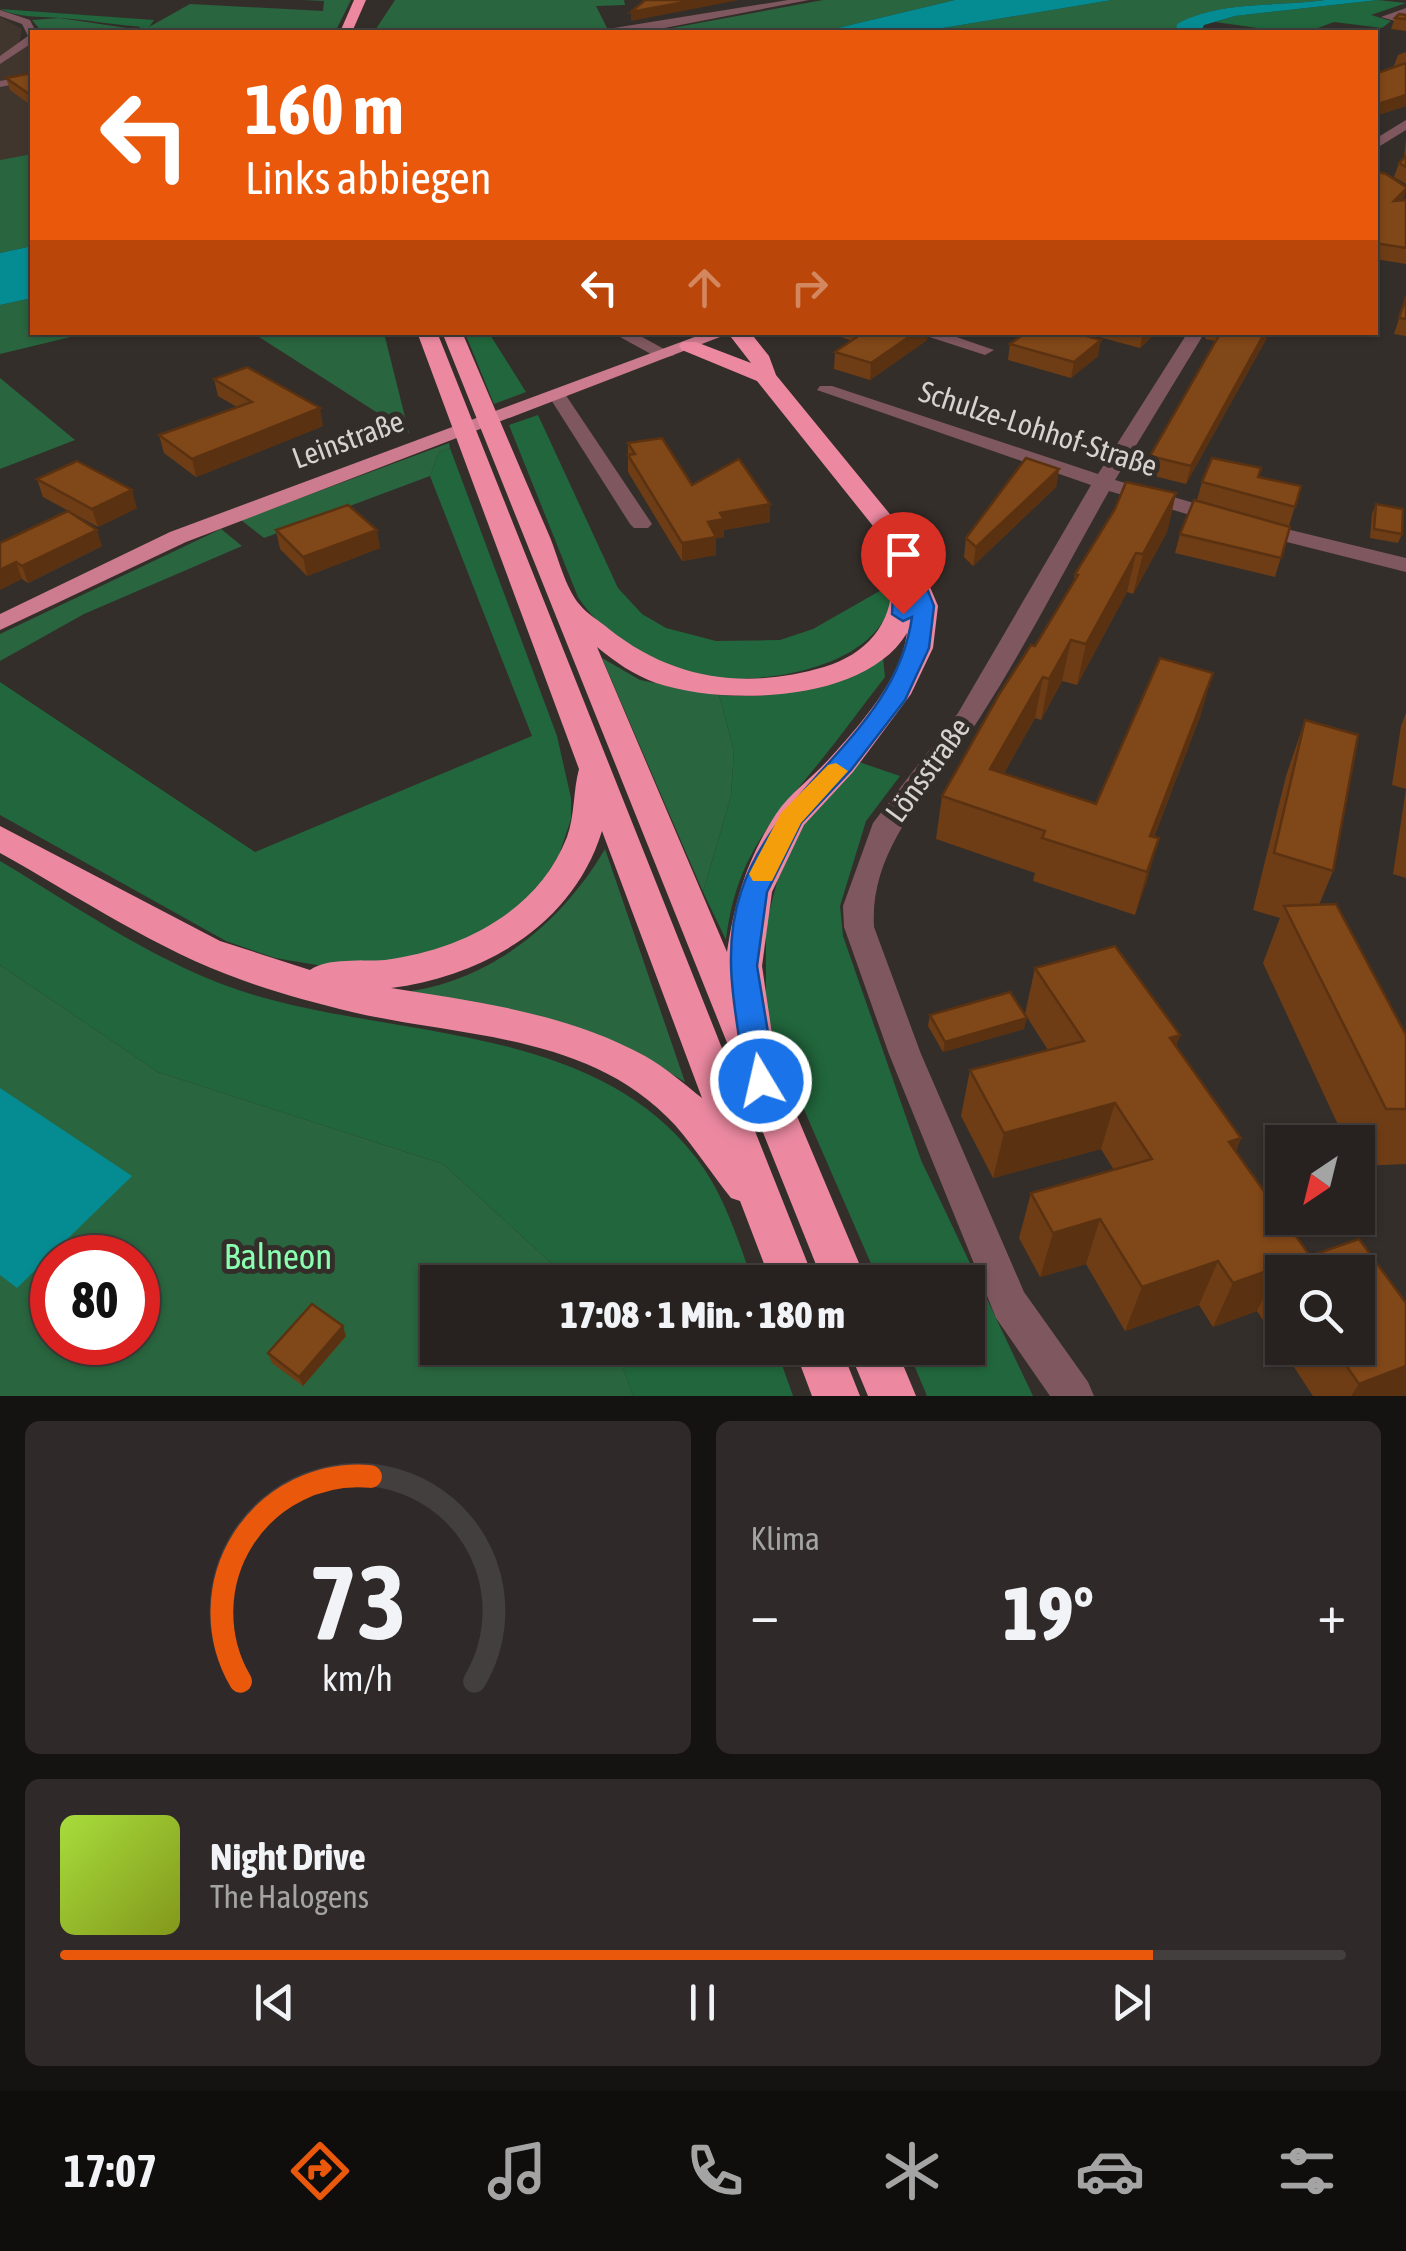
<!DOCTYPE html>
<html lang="de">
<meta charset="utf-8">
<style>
body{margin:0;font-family:"Asap Condensed",sans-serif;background:#2f2a29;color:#f1f3f6;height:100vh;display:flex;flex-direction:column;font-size:38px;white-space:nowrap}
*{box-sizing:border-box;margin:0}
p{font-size:32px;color:#a4a4a5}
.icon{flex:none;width:55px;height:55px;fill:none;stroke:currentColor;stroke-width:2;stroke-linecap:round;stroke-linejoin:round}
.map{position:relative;height:1396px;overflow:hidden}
.details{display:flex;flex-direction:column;gap:25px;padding:25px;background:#151312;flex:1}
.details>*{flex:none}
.hud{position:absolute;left:30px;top:30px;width:1348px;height:305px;border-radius:0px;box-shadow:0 2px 8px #0004,0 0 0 2px #433f3e;background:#ea580c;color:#fff;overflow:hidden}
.needle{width:65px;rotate:215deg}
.fabs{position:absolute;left:1265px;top:1125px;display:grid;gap:20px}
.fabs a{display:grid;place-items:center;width:110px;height:110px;border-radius:0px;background:#272220;box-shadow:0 2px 8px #0004,0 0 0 2px #433f3e;font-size:50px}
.speed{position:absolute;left:30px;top:1235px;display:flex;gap:20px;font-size:50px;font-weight:700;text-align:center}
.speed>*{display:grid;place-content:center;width:130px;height:130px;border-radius:50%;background:#272220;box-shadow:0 2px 8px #0004,0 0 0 2px #433f3e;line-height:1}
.speed .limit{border:15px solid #d22;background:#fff;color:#111}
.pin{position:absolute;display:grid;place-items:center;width:85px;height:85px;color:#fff;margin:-102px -42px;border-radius:50% 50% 50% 0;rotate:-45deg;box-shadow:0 0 10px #0007}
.pin .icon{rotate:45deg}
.me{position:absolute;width:110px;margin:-55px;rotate:351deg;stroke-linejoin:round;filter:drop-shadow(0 0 8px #0008)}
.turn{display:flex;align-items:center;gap:35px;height:210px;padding:0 50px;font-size:45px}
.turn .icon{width:130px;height:130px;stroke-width:2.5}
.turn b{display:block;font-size:70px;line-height:85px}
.lanes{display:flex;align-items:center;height:95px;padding:0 50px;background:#0003;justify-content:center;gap:50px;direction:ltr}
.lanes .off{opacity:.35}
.big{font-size:75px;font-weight:800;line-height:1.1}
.details .tile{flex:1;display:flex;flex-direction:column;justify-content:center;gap:15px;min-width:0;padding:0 35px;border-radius:15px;background:#2f2a29}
.details .dial{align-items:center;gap:0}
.dial svg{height:260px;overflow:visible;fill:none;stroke:#433f3e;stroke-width:7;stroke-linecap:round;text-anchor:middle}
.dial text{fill:#f1f3f6;stroke:none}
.song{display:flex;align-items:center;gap:30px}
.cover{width:120px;height:120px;border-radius:15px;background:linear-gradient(135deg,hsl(80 70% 55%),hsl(70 70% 35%))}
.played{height:10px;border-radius:5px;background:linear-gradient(90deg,#ea580c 85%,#433f3e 85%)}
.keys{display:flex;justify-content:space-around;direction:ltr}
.heat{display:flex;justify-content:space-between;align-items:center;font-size:55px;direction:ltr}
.details .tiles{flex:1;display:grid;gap:25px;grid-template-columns:1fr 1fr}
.tile:last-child{grid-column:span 2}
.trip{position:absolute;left:420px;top:1265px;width:565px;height:100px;border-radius:0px;background:#272220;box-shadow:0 2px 8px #0004,0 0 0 2px #433f3e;font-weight:800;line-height:100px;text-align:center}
.tab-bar{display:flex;height:160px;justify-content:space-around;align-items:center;background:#100e0d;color:#a4a4a5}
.tab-bar .icon{width:70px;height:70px}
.tab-bar .current{color:#ea580c}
.tab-bar b{font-size:45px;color:#f1f3f6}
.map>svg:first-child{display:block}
</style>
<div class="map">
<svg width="1406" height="1396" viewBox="0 0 1406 1396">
<rect width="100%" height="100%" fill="#342e2a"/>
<!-- built -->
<polygon fill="#41362e" points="0,17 22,29 19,44 32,44 32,154 0,160"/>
<!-- green -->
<g fill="#29653e" fill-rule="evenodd">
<polygon points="303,0 351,0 335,32 146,32 138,26 149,27 190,4 323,11 324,1"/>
<polygon points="395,0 624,0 625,5 596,6 608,30 374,32"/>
<polygon points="823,0 955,0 821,32 678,32 672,28"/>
<path d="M1112 0H1325C1279 7 1219 0 1178 24L1176 32H919Z"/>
<polygon points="59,18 127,28 42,32 32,20"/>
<polygon points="32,154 32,246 0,253 0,160"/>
<polygon points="32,298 32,332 87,333 0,354 0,305"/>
<polygon points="253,333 384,333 409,433"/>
<polygon points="0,378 75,440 0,469"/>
<polygon points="449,443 450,448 439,452 430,476 264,538 241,520"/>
<polygon points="221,529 242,546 84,614 0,661 0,634"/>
<polygon points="602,658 640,680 719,695 734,751 731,796 703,892"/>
<path d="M605 849 685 1082C587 1022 517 1008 404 992 491 982 563 921 605 849Z"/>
<path d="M0 965 158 1072 443 1164 572 1282H438V1348H616L633 1396H0ZM52 1258H138V1342H52Z"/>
</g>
<!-- forest -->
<g fill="#21663c">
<polygon points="1378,0 1406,3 1371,15 1391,21 1382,28 1334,22 1307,32 1286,32 1215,22 1235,16"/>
<path d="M0 9 154 20 149 27C119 26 91 20 61 18 38 16 20 18 0 9Z"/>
<polygon points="465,333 489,333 526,392 494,404"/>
<path d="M538 415 618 588 642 614 666 628 716 641 780 640 813 629 892 584C897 675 730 694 668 668 635 654 597 627 578 597L509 425Z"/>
<polygon points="450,448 557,736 571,798 571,819 559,855 535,893 494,927 426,956 335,968 275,958 226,941 0,815 0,682 255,852 532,736 430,476 439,452"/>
<path d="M883 658 885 677C862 706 841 736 818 764 769 824 736 858 726 940L703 892 731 796 734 751 719 695C777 700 833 688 883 658Z"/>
<polygon points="859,762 900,776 866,821 840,906 843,936 921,1160 1033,1396 927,1396 907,1348 968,1348 968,1282 879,1282 769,1029 766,993 766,924 782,863 805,822"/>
<path d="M0 861C81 909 163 968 254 995 401 1039 594 1024 697 1159 725 1196 738 1240 753 1282H572L443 1164 158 1072 0 965Z"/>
<polygon points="616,1348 776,1348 793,1396 633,1396"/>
</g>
<!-- water -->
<g fill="#058c92">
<polygon points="955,0 1112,0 919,32 821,32"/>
<path d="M1325 0H1378L1235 16 1204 25 1201 32H1176L1177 24C1219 0 1279 7 1325 0Z"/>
<polygon points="32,246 32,298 0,305 0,253"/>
<polygon points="0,1088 132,1176 17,1288 0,1275"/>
</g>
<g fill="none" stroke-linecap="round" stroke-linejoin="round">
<!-- minor -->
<g fill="#7f575f" fill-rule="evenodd">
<polygon points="788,0 809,0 649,31 589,32"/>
<polygon points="1406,8 1406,14 1398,16 1406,18 1406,24 1381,17"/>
<polygon points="0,10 30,20 36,32 32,32 32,43 0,64 0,56 28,36 22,24 0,16"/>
<polygon points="32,75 32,81 0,87 0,81"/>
<polygon points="1406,120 1406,130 1375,149 1375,139"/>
<polygon points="611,332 633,332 675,355 660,359"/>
<polygon points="914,332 942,332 994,350 985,355"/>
<path d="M1188 332H1205L1115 480 1266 524 1406 558V572L1251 533 1109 491C1066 567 1026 646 979 719 938 784 869 843 874 927L921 1054 1024 1292 1088 1382 1094 1396H1050L996 1318 889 1054 844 927 843 906 873 823 958 713 1091 485 817 390 820 386H832L1098 474Z"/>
<polygon points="557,389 563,391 652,524 648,528 634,528 630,524 548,395"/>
</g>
<!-- major -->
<polygon fill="#cd7b8e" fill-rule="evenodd" points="708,332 733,332 186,542 0,630 0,614 170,532"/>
<!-- highway -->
<g fill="#ec89a1" fill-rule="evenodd">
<polygon points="354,0 366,0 352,32 340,32"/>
<path d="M417 332H437L815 1282H771L740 1201 731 1198C712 1174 695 1148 675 1125 590 1033 464 1038 352 1012 315 1003 277 993 242 980 157 950 79 897 0 853V826L220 941 310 970C328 957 362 962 385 960 461 950 538 912 567 837 575 815 573 791 579 769ZM602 831 702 1098C684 1084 665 1067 645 1056 566 1013 479 1002 391 988 484 976 573 925 602 831Z"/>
<path d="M442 332H462C491 400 520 468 549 535 558 556 565 588 580 605 587 614 600 621 609 629 673 680 746 690 824 667 867 654 893 624 892 579L897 573 877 531 757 381 682 350 679 346 682 342H696L751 363 727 332H750L769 356 776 375 898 524 917 556 938 606 933 648 911 694 853 772 804 825 772 892 762 966 772 1034 767 1045 867 1282H823ZM907 633C901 679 860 725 830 758 813 777 790 793 776 814 747 859 735 900 727 952L597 647C615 662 634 675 656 683 725 706 865 703 907 633Z"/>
<polygon points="794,1348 841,1348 860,1396 812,1396"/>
<polygon points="848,1348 896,1348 916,1396 868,1396"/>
</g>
</g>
<!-- wall -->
<g fill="#6e3d15" fill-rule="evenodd">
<polygon points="1406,15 1406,31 1391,29 1395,18"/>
<polygon points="1406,52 1406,106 1375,116 1398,55"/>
<polygon points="32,73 32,106 10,90 6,78"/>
<polygon points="1406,138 1406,184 1394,177 1399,163 1404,158"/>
<polygon points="1375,171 1403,200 1406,200 1406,264 1375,259"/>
<polygon points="1406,297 1406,336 1394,334"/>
<polygon points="828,332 928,332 927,340 870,380 834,369 835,352 852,341"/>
<polygon points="955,332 974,332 968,337"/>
<polygon points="1099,332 1157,332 1140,348 1099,337"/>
<polygon points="1207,332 1270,332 1186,484 1146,474 1150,456 1216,341 1205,339"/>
<polygon points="1010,344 1098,356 1071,378 1008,360"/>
<polygon points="214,379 323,426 196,477 164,453 159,435 237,407 218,396"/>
<polygon points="628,443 692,485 770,504 770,522 724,530 724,537 716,538 716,555 682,561 628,472"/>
<polygon points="1059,469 1056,487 973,566 964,557 966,538"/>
<polygon points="1258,477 1301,486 1289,526 1197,500 1202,482"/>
<polygon points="37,479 137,508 98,527 43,497"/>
<polygon points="1176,493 1167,532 1133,594 1127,592 1077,685 1062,681 1041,720 1035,718 1004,773 1096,804 1201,714 1154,837 1159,838 1135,915 1033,881 1035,873 936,839 942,796 1073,584 1075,574"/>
<polygon points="1376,504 1402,534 1398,543 1370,538 1372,514"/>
<polygon points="1290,527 1275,577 1175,553 1180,534"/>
<polygon points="276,530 380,548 307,576 280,549"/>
<polygon points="0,543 102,546 28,583 22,579"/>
<polygon points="1406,713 1406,878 1393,874 1406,789 1392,785 1401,726"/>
<polygon points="1305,720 1333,871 1319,905 1406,1035 1406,1164 1358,1166 1358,1142 1346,1142 1263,963 1280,918 1253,910 1286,776"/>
<path d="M1035 968 1180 1035 1176 1046 1241 1138 1236 1151 1406 1396H1313L1257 1311 1213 1327 1199 1305 1125 1331 1086 1264 1040 1277 1019 1238 1031 1193 1114 1170 1101 1149 993 1178 961 1116 970 1070 1048 1050 1025 1014ZM1282 1272 1358 1348H1282Z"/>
<polygon points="930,1015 1024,1029 943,1052 928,1026"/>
<polygon points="346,1336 303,1386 272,1363 268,1353"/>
</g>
<!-- shaded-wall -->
<g fill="#5a3211">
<polygon points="695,0 739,0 631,21 631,12"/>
<polygon points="1406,95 1406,106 1375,116 1375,105"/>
<polygon points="1406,189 1403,202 1394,201"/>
<polygon points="916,332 928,332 927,340 870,380 871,363"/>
<polygon points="1143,332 1157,332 1140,348"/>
<polygon points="1265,332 1270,332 1186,484 1191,466"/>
<polygon points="1101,340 1098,356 1071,378 1074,362"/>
<polygon points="320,408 323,426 196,477 192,459"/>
<polygon points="1059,469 1056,487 973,566 976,547"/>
<polygon points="132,490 137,508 98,527 92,509"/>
<polygon points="1176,493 1167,532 1133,594 1143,554"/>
<polygon points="770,504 770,522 724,530 724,537 716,538 716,555 682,561 682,543 720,513"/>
<polygon points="97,530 102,546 28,583 22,566"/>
<polygon points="377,530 380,548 307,576 303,557"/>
<polygon points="1136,553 1127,592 1077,685 1086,644"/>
<polygon points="16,562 22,579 0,590 0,570"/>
<polygon points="1071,640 1062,681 1041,720 1049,679"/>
<polygon points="1213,673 1201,714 1141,870 1150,836"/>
<polygon points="1043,677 1035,718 983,811 990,769"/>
<polygon points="1159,838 1147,881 1135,915 1147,872"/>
<polygon points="1027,1018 1024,1029 943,1052 945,1042"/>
<polygon points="1180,1035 1164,1081 1170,1038"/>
<polygon points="1115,1103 1101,1149 993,1178 1004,1133"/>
<polygon points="1241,1138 1223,1183 1229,1142"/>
<polygon points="1100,1219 1086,1264 1040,1277 1053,1233"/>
<polygon points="1218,1261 1199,1305 1125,1331 1142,1287"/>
<polygon points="1278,1267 1257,1311 1213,1327 1233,1283"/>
<polygon points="343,1326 346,1336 303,1386 299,1377"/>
<polygon points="1406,1366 1406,1396 1351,1396 1359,1384"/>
</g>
<!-- building -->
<g fill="#804718" stroke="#5a3211" stroke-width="2.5">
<polygon points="645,0 695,0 631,12"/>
<polygon points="1399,14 1406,15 1406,19 1395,18"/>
<polygon points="1406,63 1406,95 1375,105 1375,74"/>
<polygon points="32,73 32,96 6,78"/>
<polygon points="1406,156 1406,167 1399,163"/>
<polygon points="1375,171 1386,174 1406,187 1406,189 1394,201 1406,200 1406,248 1375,243"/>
<polygon points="1406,297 1406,319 1399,318"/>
<polygon points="864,332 916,332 871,363 835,352"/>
<polygon points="1027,332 1072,332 1101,340 1074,362 1010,344"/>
<polygon points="1221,332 1265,332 1191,466 1150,456"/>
<polygon points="247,367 320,408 192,459 159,435 252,402 214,379"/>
<polygon points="662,438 692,485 739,459 770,504 720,513 724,519 708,522 716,537 682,543 628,455 635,454 628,443"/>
<polygon points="1026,458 1059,469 976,547 966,538"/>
<polygon points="1212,458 1261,468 1258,477 1301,486 1295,507 1202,482"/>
<polygon points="77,461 132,490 92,509 37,479"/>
<polygon points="1126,482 1176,493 1143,554 1136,553 1086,644 1071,640 1049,679 1043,677 990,769 1096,804 1160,658 1213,673 1150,836 1159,838 1147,872 1042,838 1045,831 942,796 1000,693 1031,645 1035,646 1078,575 1075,574 1115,509"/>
<polygon points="1194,500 1290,527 1281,558 1180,534"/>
<polygon points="1376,504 1403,509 1402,534 1374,529"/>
<polygon points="348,505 377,530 303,557 276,530"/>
<polygon points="68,511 97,530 22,566 16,562 0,570 0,543"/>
<polygon points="1305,720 1358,735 1333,871 1274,853"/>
<polygon points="1336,904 1406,1035 1406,1109 1386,1109 1284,906"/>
<polygon points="1115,946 1180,1035 1170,1038 1241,1138 1229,1142 1310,1256 1359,1239 1406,1303 1406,1366 1359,1384 1334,1348 1358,1348 1358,1272 1282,1273 1278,1267 1233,1283 1218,1261 1142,1287 1100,1219 1053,1233 1031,1193 1152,1159 1115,1103 1004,1133 970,1070 1084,1041 1035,968"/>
<polygon points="1010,992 1027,1018 945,1042 930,1015"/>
<polygon points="312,1304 343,1326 299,1377 268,1353"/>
</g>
<!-- route -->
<path fill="#1a73e8" stroke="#114b97" stroke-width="2.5" d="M904 550 914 556 934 606 929 648 905 700 851 770 801 823 767 892 757 966 776 1081 772 1090 761 1094 750 1090 746 1081C737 1019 720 954 741 892 776 784 896 733 912 617L903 621 892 614 895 556Z"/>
<!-- slow -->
<polygon fill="#f59e0b" points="836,763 848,771 801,823 772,881 753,881 749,874 781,813 828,765"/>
<g text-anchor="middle" stroke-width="10" stroke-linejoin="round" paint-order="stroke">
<!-- street labels -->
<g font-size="30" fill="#d6d2d0" stroke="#342e2a">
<text transform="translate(1038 429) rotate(18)" y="10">Schulze-Lohhof-Straße</text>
<text transform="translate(348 440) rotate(-20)" y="10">Leinstraße</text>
<text transform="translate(928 770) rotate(-54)" y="10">Lönsstraße</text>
</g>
<!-- near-park labels -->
<g font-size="35" fill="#8affb1" stroke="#342e2a">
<text x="278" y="1269">Balneon</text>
</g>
</g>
</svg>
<div class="fabs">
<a><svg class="needle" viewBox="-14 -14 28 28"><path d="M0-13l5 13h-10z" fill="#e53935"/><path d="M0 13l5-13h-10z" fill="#a4a4a5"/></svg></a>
<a><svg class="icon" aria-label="search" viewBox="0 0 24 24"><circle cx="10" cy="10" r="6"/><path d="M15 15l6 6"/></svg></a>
</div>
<div class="speed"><div class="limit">80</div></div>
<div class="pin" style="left:903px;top:614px;background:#d93025"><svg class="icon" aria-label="arrive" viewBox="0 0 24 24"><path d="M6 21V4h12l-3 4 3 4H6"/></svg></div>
<svg class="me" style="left:761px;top:1081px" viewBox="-20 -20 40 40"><circle r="17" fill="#1a73e8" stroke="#fff" stroke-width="3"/><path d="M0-11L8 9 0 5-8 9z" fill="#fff"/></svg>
<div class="trip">17:08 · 1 Min. · 180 m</div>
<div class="hud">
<div class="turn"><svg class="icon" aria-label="left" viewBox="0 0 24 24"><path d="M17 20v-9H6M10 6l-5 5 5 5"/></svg><div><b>160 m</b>Links abbiegen</div></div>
<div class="lanes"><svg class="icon" aria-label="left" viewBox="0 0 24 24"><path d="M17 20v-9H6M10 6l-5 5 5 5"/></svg><svg class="icon off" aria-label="ahead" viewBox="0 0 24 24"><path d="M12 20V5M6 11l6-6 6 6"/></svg><svg class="icon off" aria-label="right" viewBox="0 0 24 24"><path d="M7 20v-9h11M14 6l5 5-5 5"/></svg></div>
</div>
</div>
<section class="details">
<div class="tiles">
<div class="tile dial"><svg viewBox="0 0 100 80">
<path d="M14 69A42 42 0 1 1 86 69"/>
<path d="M14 69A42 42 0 0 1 54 6" stroke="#ea580c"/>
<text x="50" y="56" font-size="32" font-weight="700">73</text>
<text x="50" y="72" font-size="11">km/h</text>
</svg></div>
<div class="tile"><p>Klima</p>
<div class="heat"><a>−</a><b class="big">19°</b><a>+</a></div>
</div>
<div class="tile">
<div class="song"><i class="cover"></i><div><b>Night Drive</b><p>The Halogens</p></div></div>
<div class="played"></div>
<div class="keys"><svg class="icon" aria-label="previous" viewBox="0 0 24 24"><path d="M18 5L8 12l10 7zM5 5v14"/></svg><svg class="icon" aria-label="pause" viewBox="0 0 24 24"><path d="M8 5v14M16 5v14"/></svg><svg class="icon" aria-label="next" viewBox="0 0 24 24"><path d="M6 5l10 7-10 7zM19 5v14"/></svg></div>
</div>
</div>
</section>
<nav class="tab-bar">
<b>17:07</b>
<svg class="icon current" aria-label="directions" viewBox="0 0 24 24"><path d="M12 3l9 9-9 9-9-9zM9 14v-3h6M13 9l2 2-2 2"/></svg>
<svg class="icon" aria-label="music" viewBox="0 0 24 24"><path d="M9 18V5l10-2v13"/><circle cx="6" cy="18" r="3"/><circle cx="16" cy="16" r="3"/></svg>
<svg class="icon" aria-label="phone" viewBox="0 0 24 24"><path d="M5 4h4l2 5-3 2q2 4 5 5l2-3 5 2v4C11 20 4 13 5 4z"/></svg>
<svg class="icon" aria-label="climate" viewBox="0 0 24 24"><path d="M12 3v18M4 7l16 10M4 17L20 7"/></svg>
<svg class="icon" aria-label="car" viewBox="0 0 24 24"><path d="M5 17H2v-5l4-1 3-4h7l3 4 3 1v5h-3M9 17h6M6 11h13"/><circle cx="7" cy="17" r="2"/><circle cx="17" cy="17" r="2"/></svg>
<svg class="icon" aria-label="filters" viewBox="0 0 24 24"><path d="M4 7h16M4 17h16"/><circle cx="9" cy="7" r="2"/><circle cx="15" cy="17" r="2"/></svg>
</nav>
